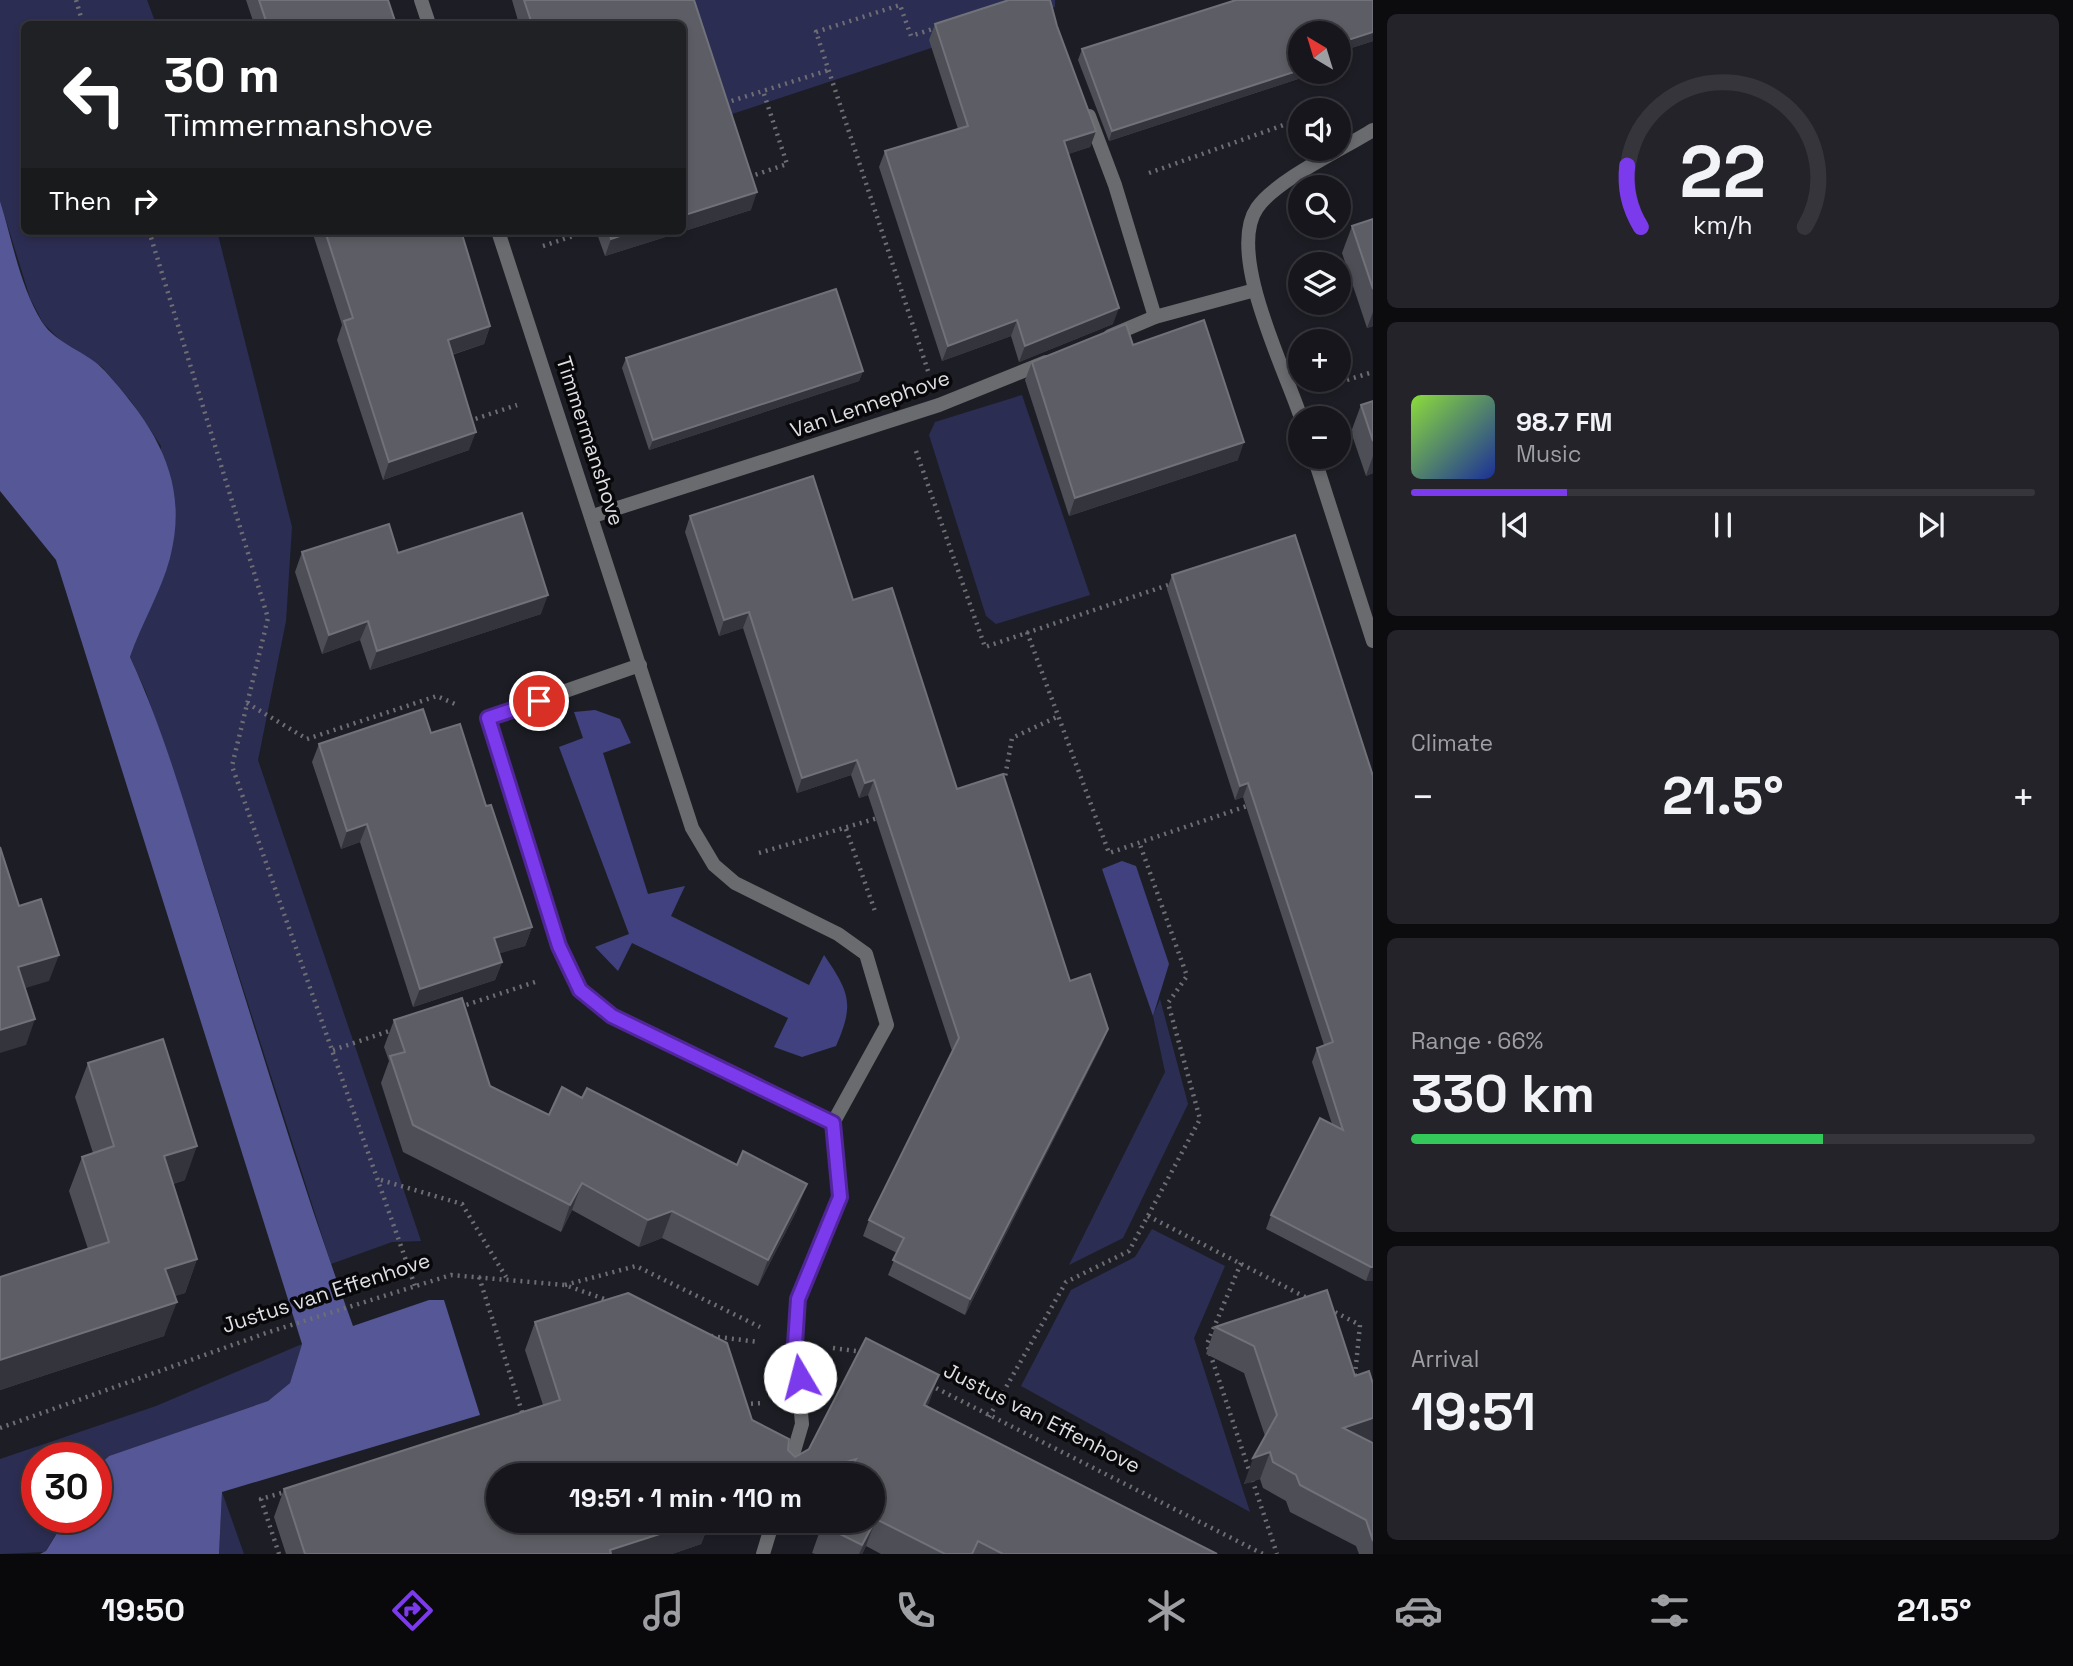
<!DOCTYPE html>
<meta charset="utf-8">
<style>
body{margin:0;font-family:"Space Grotesk",sans-serif;background:#232329;color:#f1f3f6;height:100vh;display:flex;flex-direction:column;font-size:26px;white-space:nowrap}
*{box-sizing:border-box;margin:0}
p{font-size:23px;color:#9e9fa3}
.icon{flex:none;width:38px;height:38px;fill:none;stroke:currentColor;stroke-width:2;stroke-linecap:round;stroke-linejoin:round}
.map{position:relative;flex:1;overflow:hidden}
.sheet{display:flex;flex-direction:column;gap:14px;padding:14px;background:#0c0c0f;width:700px}
.sheet>*{flex:none}
.top-card{position:absolute;left:21px;top:21px;width:665px;height:214px;border-radius:10px;box-shadow:0 4px 10px #0003,0 0 0 2px #35353b;background:#202124;color:#fff;overflow:hidden}
.needle{width:46px;rotate:322deg}
.tools{position:absolute;left:1288px;top:21px;display:grid;gap:14px}
.tools a{display:grid;place-items:center;width:63px;height:63px;border-radius:50%;background:#16161c;box-shadow:0 4px 10px #0003,0 0 0 2px #35353b;font-size:35px}
.speed{position:absolute;left:21px;top:1442px;display:flex;gap:14px;font-size:35px;font-weight:700;text-align:center}
.speed>*{display:grid;place-content:center;width:91px;height:91px;border-radius:50%;background:#16161c;box-shadow:0 4px 10px #0003,0 0 0 2px #35353b;line-height:1}
.speed .limit{border:10px solid #d22;background:#fff;color:#111}
.pin{position:absolute;display:grid;place-items:center;width:60px;height:60px;color:#fff;margin:-30px;border:4px solid #fff;border-radius:50%;box-shadow:0 2px 7px #0007}
.me{position:absolute;width:77px;margin:-38px;rotate:352deg;stroke-linejoin:round;filter:drop-shadow(0 0 5px #0008)}
.turn{display:flex;align-items:center;gap:24px;height:147px;padding:0 28px;font-size:32px}
.turn .icon{width:91px;height:91px;stroke-width:2.5}
.turn b{display:block;font-size:49px;line-height:60px}
.then{display:flex;align-items:center;height:66px;padding:0 28px;background:#0003;gap:14px;font-size:26px}
.big{font-size:52px;font-weight:700;line-height:1.1}
.sheet .card{flex:1;display:flex;flex-direction:column;justify-content:center;gap:10px;min-width:0;padding:0 24px;border-radius:10px;background:#232329}
.sheet .dial{align-items:center;gap:0}
.dial svg{height:182px;overflow:visible;fill:none;stroke:#35353b;stroke-width:7;stroke-linecap:round;text-anchor:middle}
.dial text{fill:#f1f3f6;stroke:none}
.song{display:flex;align-items:center;gap:21px}
.cover{width:84px;height:84px;border-radius:10px;background:linear-gradient(135deg,hsl(90 70% 55%),hsl(230 70% 35%))}
.played{height:7px;border-radius:4px;background:linear-gradient(90deg,#7c3aed 25%,#35353b 25%)}
.keys{display:flex;justify-content:space-around;direction:ltr}
.heat{display:flex;justify-content:space-between;align-items:center;font-size:38px;direction:ltr}
.charge{height:10px;border-radius:5px;background:linear-gradient(90deg,#34c759 66%,#35353b 0)}
.trip{position:absolute;left:486px;top:1463px;width:399px;height:70px;border-radius:35px;background:#16161c;box-shadow:0 4px 10px #0003,0 0 0 2px #35353b;font-weight:700;line-height:70px;text-align:center}
.tab-bar{display:flex;height:112px;justify-content:space-around;align-items:center;background:#09090b;color:#9e9fa3}
.tab-bar .icon{width:49px;height:49px}
.tab-bar .current{color:#7c3aed}
.tab-bar b{font-size:32px;color:#f1f3f6}
main{display:flex;flex:1;min-height:0}
.map>svg:first-child{display:block}
</style>
<main>
<div class="map">
<svg width="1373" height="1554" viewBox="0 0 1373 1554">
<rect width="100%" height="100%" fill="#1d1e25"/>
<!-- green -->
<g fill="#2c2d52">
<polygon points="0,0 147,0 156,24 24,24 24,231 217,231 292,527 286,621 258,760 421,1241 392,1242 331,1264 191,825 146,692 130,657 140,629 161,446 130,400 102,367 61,341 43,323 30,298 0,201"/>
<polygon points="694,0 1055,0 1055,7 726,116"/>
<polygon points="1022,395 1090,595 996,624 986,616 929,435 935,422"/>
<polygon points="1160,999 1188,1104 1123,1238 1069,1265 1165,1072 1153,1016"/>
<polygon points="1152,1229 1225,1266 1194,1338 1250,1512 1021,1386 1071,1290 1135,1257"/>
<polygon points="302,1344 290,1383 268,1401 109,1456 96,1468 96,1458 37,1458 37,1517 67,1517 45,1552 0,1554 0,1459 156,1406"/>
<polygon points="222,1492 244,1554 219,1554"/>
</g>
<!-- forest -->
<g fill="#41417f">
<path d="M595 710 620 719 631 743 603 753 648 894 685 886 671 916 809 985 824 955C849 992 855 1003 836 1046L802 1057 774 1047 788 1018 632 943 618 971 595 947 629 934 559 747 583 738 574 712Z"/>
<polygon points="1122,861 1136,866 1169,964 1153,1016 1102,869"/>
</g>
<!-- water -->
<path fill="#555797" d="M0 201C12 239 20 287 42 322 57 345 87 351 105 371 155 427 190 480 170 558 161 592 141 624 130 657 167 737 190 824 217 908 261 1048 303 1188 353 1326L429 1300H444L480 1415 222 1492 219 1554H40L46 1551 67 1517H96V1468L109 1456 268 1401 290 1383 302 1344 56 560 0 491Z"/>
<g fill="none" stroke-linecap="round" stroke-linejoin="round">
<!-- path -->
<g stroke="#6d6e74" stroke-width="4.5" stroke-dasharray="2 5" stroke-linecap="butt">
<polyline points="76,0 83,24"/>
<polyline points="725,103 829,70"/>
<polyline points="1149,173 1292,122 1300,123"/>
<polyline points="749,177 787,164 763,91"/>
<polyline points="149,231 268,618 232,766 415,1286"/>
<polyline points="543,246 588,231"/>
<polyline points="928,371 816,32 900,5 911,36 939,27"/>
<polyline points="1327,386 1373,372"/>
<polyline points="469,421 517,405"/>
<polyline points="916,451 985,647 1171,584"/>
<polyline points="1027,632 1109,853 1250,805"/>
<polyline points="247,703 307,739 437,696 455,704"/>
<polyline points="1000,779 1005,777 1012,738 1059,716"/>
<polyline points="846,829 876,914"/>
<polyline points="759,853 881,817"/>
<polyline points="460,1007 535,982"/>
<polyline points="333,1050 395,1029"/>
<polyline points="381,1180 462,1204 506,1277"/>
<polyline points="1148,1216 1309,1299"/>
<polyline points="1241,1263 1207,1344 1277,1554"/>
<polyline points="479,1277 523,1415"/>
<polyline points="565,1285 636,1266 760,1327"/>
<polyline points="1329,1309 1360,1325 1355,1375 1359,1377"/>
<polyline points="711,1336 758,1342"/>
<polyline points="833,1348 863,1352"/>
<polyline points="930,1385 1263,1554"/>
<polyline points="744,1404 763,1403"/>
<polyline points="989,1417 1066,1282 1129,1251 1200,1119 1168,1003 1187,976 1139,842"/>
<polyline points="0,1428 269,1332 451,1275 565,1285 610,1301"/>
<polyline points="279,1554 261,1499 288,1491"/>
</g>
<!-- minor -->
<g stroke="#6a6b6f" stroke-width="14">
<polyline points="421,0 429,24"/>
<polyline points="1089,116 1115,185 1155,317"/>
<polyline points="498,231 692,828 714,865 735,883 838,934 866,954 887,1025 833,1123 613,1016 580,990 559,946 488,718 640,665"/>
<polyline points="1110,336 1155,317 1255,290"/>
<path d="M1301 418C1285 369 1226 253 1257 208 1276 180 1343 149 1373 130"/>
<polyline points="1314,457 1373,641"/>
<polyline points="593,516 939,405 1046,362"/>
<polyline points="787,1475 802,1424 795,1344 798,1299 840,1197 833,1123"/>
<polyline points="763,1554 773,1521"/>
</g>
</g>
<!-- wall -->
<g fill="#4d4e56">
<polygon points="246,0 388,0 396,24 254,24"/>
<polygon points="512,0 694,0 751,210 605,256 596,231 682,231 682,24 519,24"/>
<polygon points="1236,0 1373,0 1373,41 1339,52 1339,33 1300,33 1300,72 1306,72 1304,77 1109,141 1078,60 1082,49"/>
<polygon points="935,24 1057,26 1096,131 1090,147 1068,154 1113,324 1019,362 1011,336 942,361 879,167 885,151 958,129 929,40"/>
<polygon points="1373,219 1373,326 1367,328 1342,253 1352,226"/>
<polygon points="312,231 461,231 490,326 484,344 452,355 469,450 383,480 337,340 342,325"/>
<polygon points="1133,345 1238,460 1069,516 1025,380 1032,362"/>
<polygon points="626,358 863,371 859,381 649,450 622,368"/>
<polygon points="1373,401 1373,473 1366,476 1351,432 1361,405"/>
<polygon points="690,516 853,600 957,789 1070,981 1108,1029 1102,1044 965,1315 888,1275 897,1253 863,1236 869,1220 952,1051 868,795 859,798 851,775 797,793 743,628 719,636 685,532"/>
<polygon points="1295,535 1373,1281 1366,1281 1266,1229 1271,1215 1332,1124 1312,1062 1317,1048 1324,1045 1243,797 1235,800 1167,589 1172,575"/>
<polygon points="302,552 398,553 541,614 370,670 360,640 322,654 295,572"/>
<polygon points="431,733 486,806 532,927 525,946 499,953 502,962 495,980 413,1007 360,842 341,849 312,762 319,744"/>
<polygon points="394,1020 490,1086 549,1115 797,1210 758,1286 662,1238 639,1247 572,1210 561,1232 403,1152 381,1083 389,1061 384,1047"/>
<polygon points="88,1063 185,1180 173,1184 197,1259 185,1293 174,1296 164,1336 0,1390 0,1277 88,1249 69,1191 82,1157 93,1153 75,1097"/>
<polygon points="535,1322 752,1420 795,1457 939,1375 927,1406 1217,1554 881,1554 866,1546 862,1554 815,1554 812,1553 822,1525 873,1475 707,1529 701,1544 672,1554 286,1554 274,1517 284,1489 543,1405 525,1350"/>
<polygon points="1215,1327 1355,1376 1373,1384 1373,1441 1371,1442 1373,1443 1373,1554 1359,1554 1356,1546 1290,1512 1286,1501 1263,1488 1260,1479 1244,1484 1265,1436 1244,1373 1206,1354"/>
</g>
<!-- shaded-wall -->
<g fill="#33343c">
<polygon points="1373,32 1373,41 1339,52 1339,43"/>
<polygon points="1300,70 1300,72 1306,72 1304,77 1109,141 1112,131"/>
<polygon points="1096,131 1090,147 1059,157 1064,141"/>
<polygon points="757,192 751,210 605,256 611,239 635,231 682,231 682,216"/>
<polygon points="1119,308 1113,324 1019,362 1025,346"/>
<polygon points="1373,312 1373,326 1367,328"/>
<polygon points="1017,320 1011,336 942,361 948,346"/>
<polygon points="490,326 484,344 441,358 448,340"/>
<polygon points="863,371 859,381 649,450 653,440"/>
<polygon points="476,432 469,450 383,480 389,462"/>
<polygon points="1244,442 1238,460 1069,516 1075,498"/>
<polygon points="1373,456 1373,473 1366,476"/>
<polygon points="548,595 541,614 370,670 377,651"/>
<polygon points="749,612 743,628 719,636 724,620"/>
<polygon points="368,621 360,640 322,654 329,635"/>
<polygon points="857,760 851,775 797,793 802,778"/>
<polygon points="874,780 868,795 859,798 865,783"/>
<polygon points="1248,783 1243,797 1235,800 1240,786"/>
<polygon points="367,824 360,842 341,849 347,831"/>
<polygon points="532,927 525,946 488,957 494,938"/>
<polygon points="59,955 49,981 9,993 18,967"/>
<polygon points="502,962 495,980 413,1007 420,989"/>
<polygon points="35,1019 26,1045 0,1053 0,1030"/>
<polygon points="1108,1029 1102,1044 965,1315 970,1299"/>
<polygon points="197,1146 185,1180 152,1190 164,1156"/>
<polygon points="582,1183 572,1210 561,1232 570,1205"/>
<polygon points="807,1184 797,1210 758,1286 768,1260"/>
<polygon points="672,1211 662,1238 639,1247 648,1220"/>
<polygon points="197,1259 185,1293 153,1303 165,1269"/>
<polygon points="1371,1267 1373,1267 1373,1281 1366,1281"/>
<polygon points="177,1302 164,1336 0,1390 0,1360"/>
<polygon points="939,1375 929,1403 914,1432 924,1405"/>
<polygon points="1373,1418 1373,1441 1333,1455 1343,1428"/>
<polygon points="1270,1452 1260,1479 1244,1484 1253,1458"/>
<polygon points="856,1459 850,1475 802,1475"/>
<polygon points="876,1519 866,1546 862,1554 859,1554"/>
<polygon points="700,1521 734,1521 707,1529 701,1544 672,1554 608,1554 610,1550"/>
</g>
<!-- building -->
<g fill="#5d5d65" stroke="#717279" stroke-width="2">
<polygon points="259,0 388,0 396,24 267,24"/>
<polygon points="524,0 694,0 757,192 682,216 682,24 532,24"/>
<polygon points="1009,0 1050,0 1057,26 1096,131 1064,141 1119,308 1025,346 1017,320 948,346 885,151 968,126 935,24"/>
<polygon points="1236,0 1373,0 1373,32 1339,43 1339,33 1300,33 1300,70 1112,131 1082,49"/>
<polygon points="1373,219 1373,289 1352,226"/>
<polygon points="325,231 461,231 490,326 448,340 476,432 389,462 344,321 353,318"/>
<polygon points="609,231 635,231 611,239"/>
<polygon points="836,289 863,371 653,440 626,358"/>
<polygon points="1204,320 1244,442 1075,498 1032,362 1126,324 1133,345"/>
<polygon points="1373,401 1373,441 1361,405"/>
<polygon points="813,476 853,600 892,588 957,789 1003,774 1070,981 1090,974 1108,1029 970,1299 893,1260 904,1238 869,1220 959,1038 874,780 865,783 857,760 802,778 749,612 724,620 690,516"/>
<polygon points="522,513 548,595 377,651 368,621 329,635 302,552 389,524 398,553"/>
<polygon points="1295,535 1373,776 1373,1267 1371,1267 1271,1215 1320,1118 1343,1130 1317,1048 1333,1042 1248,783 1240,786 1172,575"/>
<polygon points="423,709 431,733 460,724 486,806 491,805 532,927 494,938 502,962 420,989 367,824 347,831 319,744"/>
<polygon points="0,847 19,906 41,899 59,955 18,967 35,1019 0,1030"/>
<polygon points="462,998 490,1086 549,1115 562,1087 582,1098 587,1088 737,1165 743,1151 807,1184 768,1260 672,1211 648,1220 582,1183 570,1205 413,1125 390,1056 405,1052 394,1020"/>
<polygon points="163,1039 197,1146 164,1156 197,1259 165,1269 177,1302 0,1360 0,1277 109,1242 82,1157 114,1146 88,1063"/>
<polygon points="1327,1290 1355,1376 1369,1371 1373,1384 1373,1418 1343,1428 1373,1443 1373,1541 1366,1520 1300,1485 1296,1475 1273,1462 1270,1452 1253,1458 1277,1415 1254,1346 1215,1327"/>
<polygon points="628,1293 727,1343 752,1420 789,1439 788,1450 795,1457 809,1449 866,1338 939,1375 924,1405 1217,1554 1003,1554 978,1541 972,1554 945,1554 876,1519 862,1545 822,1525 824,1521 873,1521 873,1475 848,1475 856,1459 802,1475 499,1475 499,1521 700,1521 610,1550 611,1554 305,1554 284,1489 560,1400 535,1322"/>
</g>
<g fill="none" stroke-linecap="round" stroke-linejoin="round">
<!-- route casing -->
<g stroke="#51269a" stroke-width="18">
<polyline id="route" points="539,701 488,718 559,946 580,990 612,1016 833,1123 840,1197 798,1299 795,1344 800,1377"/>
</g>
<!-- route -->
<use href="#route" stroke="#7c3aed" stroke-width="12"/>
</g>
<g text-anchor="middle" stroke-width="7" stroke-linejoin="round" paint-order="stroke">
<!-- street labels -->
<g font-size="21" fill="#dedee3" stroke="#08080b">
<text transform="translate(870 404) rotate(-19)" y="7">Van Lennephove</text>
<text transform="translate(590 441) rotate(72)" y="7">Timmermanshove</text>
<text transform="translate(326 1293) rotate(-18)" y="7">Justus van Effenhove</text>
<text transform="translate(1042 1418) rotate(27)" y="7">Justus van Effenhove</text>
</g>
</g>
</svg>
<div class="tools">
<a><svg class="needle" viewBox="-14 -14 28 28"><path d="M0-13l5 13h-10z" fill="#e53935"/><path d="M0 13l5-13h-10z" fill="#9e9fa3"/></svg></a>
<a><svg class="icon" aria-label="sound" viewBox="0 0 24 24"><path d="M4 9h4l5-4v14l-5-4H4zM17 9q2 3 0 6"/></svg></a>
<a><svg class="icon" aria-label="search" viewBox="0 0 24 24"><circle cx="10" cy="10" r="6"/><path d="M15 15l6 6"/></svg></a>
<a><svg class="icon" aria-label="layers" viewBox="0 0 24 24"><path d="M12 4l9 5-9 5-9-5zM3 14l9 5 9-5"/></svg></a>
<a>+</a>
<a>−</a>
</div>
<div class="speed"><div class="limit">30</div></div>
<div class="pin" style="left:539px;top:701px;background:#d93025"><svg class="icon" aria-label="arrive" viewBox="0 0 24 24"><path d="M6 21V4h12l-3 4 3 4H6"/></svg></div>
<svg class="me" style="left:800px;top:1377px" viewBox="-20 -20 40 40"><circle r="19" fill="#fff"/><path d="M0-13L10 11 0 6-10 11z" fill="#7c3aed"/></svg>
<div class="trip">19:51 · 1 min · 110 m</div>
<div class="top-card">
<div class="turn"><svg class="icon" aria-label="left" viewBox="0 0 24 24"><path d="M17 20v-9H6M10 6l-5 5 5 5"/></svg><div><b>30 m</b>Timmermanshove</div></div>
<div class="then">Then<svg class="icon" aria-label="right" viewBox="0 0 24 24"><path d="M7 20v-9h11M14 6l5 5-5 5"/></svg></div>
</div>
</div>
<section class="sheet">
<div class="card dial"><svg viewBox="0 0 100 80">
<path d="M14 69A42 42 0 1 1 86 69"/>
<path d="M14 69A42 42 0 0 1 8 42" stroke="#7c3aed"/>
<text x="50" y="56" font-size="32" font-weight="700">22</text>
<text x="50" y="72" font-size="11">km/h</text>
</svg></div>
<div class="card">
<div class="song"><i class="cover"></i><div><b>98.7 FM</b><p>Music</p></div></div>
<div class="played"></div>
<div class="keys"><svg class="icon" aria-label="previous" viewBox="0 0 24 24"><path d="M18 5L8 12l10 7zM5 5v14"/></svg><svg class="icon" aria-label="pause" viewBox="0 0 24 24"><path d="M8 5v14M16 5v14"/></svg><svg class="icon" aria-label="next" viewBox="0 0 24 24"><path d="M6 5l10 7-10 7zM19 5v14"/></svg></div>
</div>
<div class="card"><p>Climate</p>
<div class="heat"><a>−</a><b class="big">21.5°</b><a>+</a></div>
</div>
<div class="card"><p>Range · 66%</p><b class="big">330 km</b><div class="charge"></div></div>
<div class="card"><p>Arrival</p><b class="big">19:51</b></div>
</section>
</main>
<nav class="tab-bar">
<b>19:50</b>
<svg class="icon current" aria-label="directions" viewBox="0 0 24 24"><path d="M12 3l9 9-9 9-9-9zM9 14v-3h6M13 9l2 2-2 2"/></svg>
<svg class="icon" aria-label="music" viewBox="0 0 24 24"><path d="M9 18V5l10-2v13"/><circle cx="6" cy="18" r="3"/><circle cx="16" cy="16" r="3"/></svg>
<svg class="icon" aria-label="phone" viewBox="0 0 24 24"><path d="M5 4h4l2 5-3 2q2 4 5 5l2-3 5 2v4C11 20 4 13 5 4z"/></svg>
<svg class="icon" aria-label="climate" viewBox="0 0 24 24"><path d="M12 3v18M4 7l16 10M4 17L20 7"/></svg>
<svg class="icon" aria-label="car" viewBox="0 0 24 24"><path d="M5 17H2v-5l4-1 3-4h7l3 4 3 1v5h-3M9 17h6M6 11h13"/><circle cx="7" cy="17" r="2"/><circle cx="17" cy="17" r="2"/></svg>
<svg class="icon" aria-label="filters" viewBox="0 0 24 24"><path d="M4 7h16M4 17h16"/><circle cx="9" cy="7" r="2"/><circle cx="15" cy="17" r="2"/></svg>
<b>21.5°</b>
</nav>
